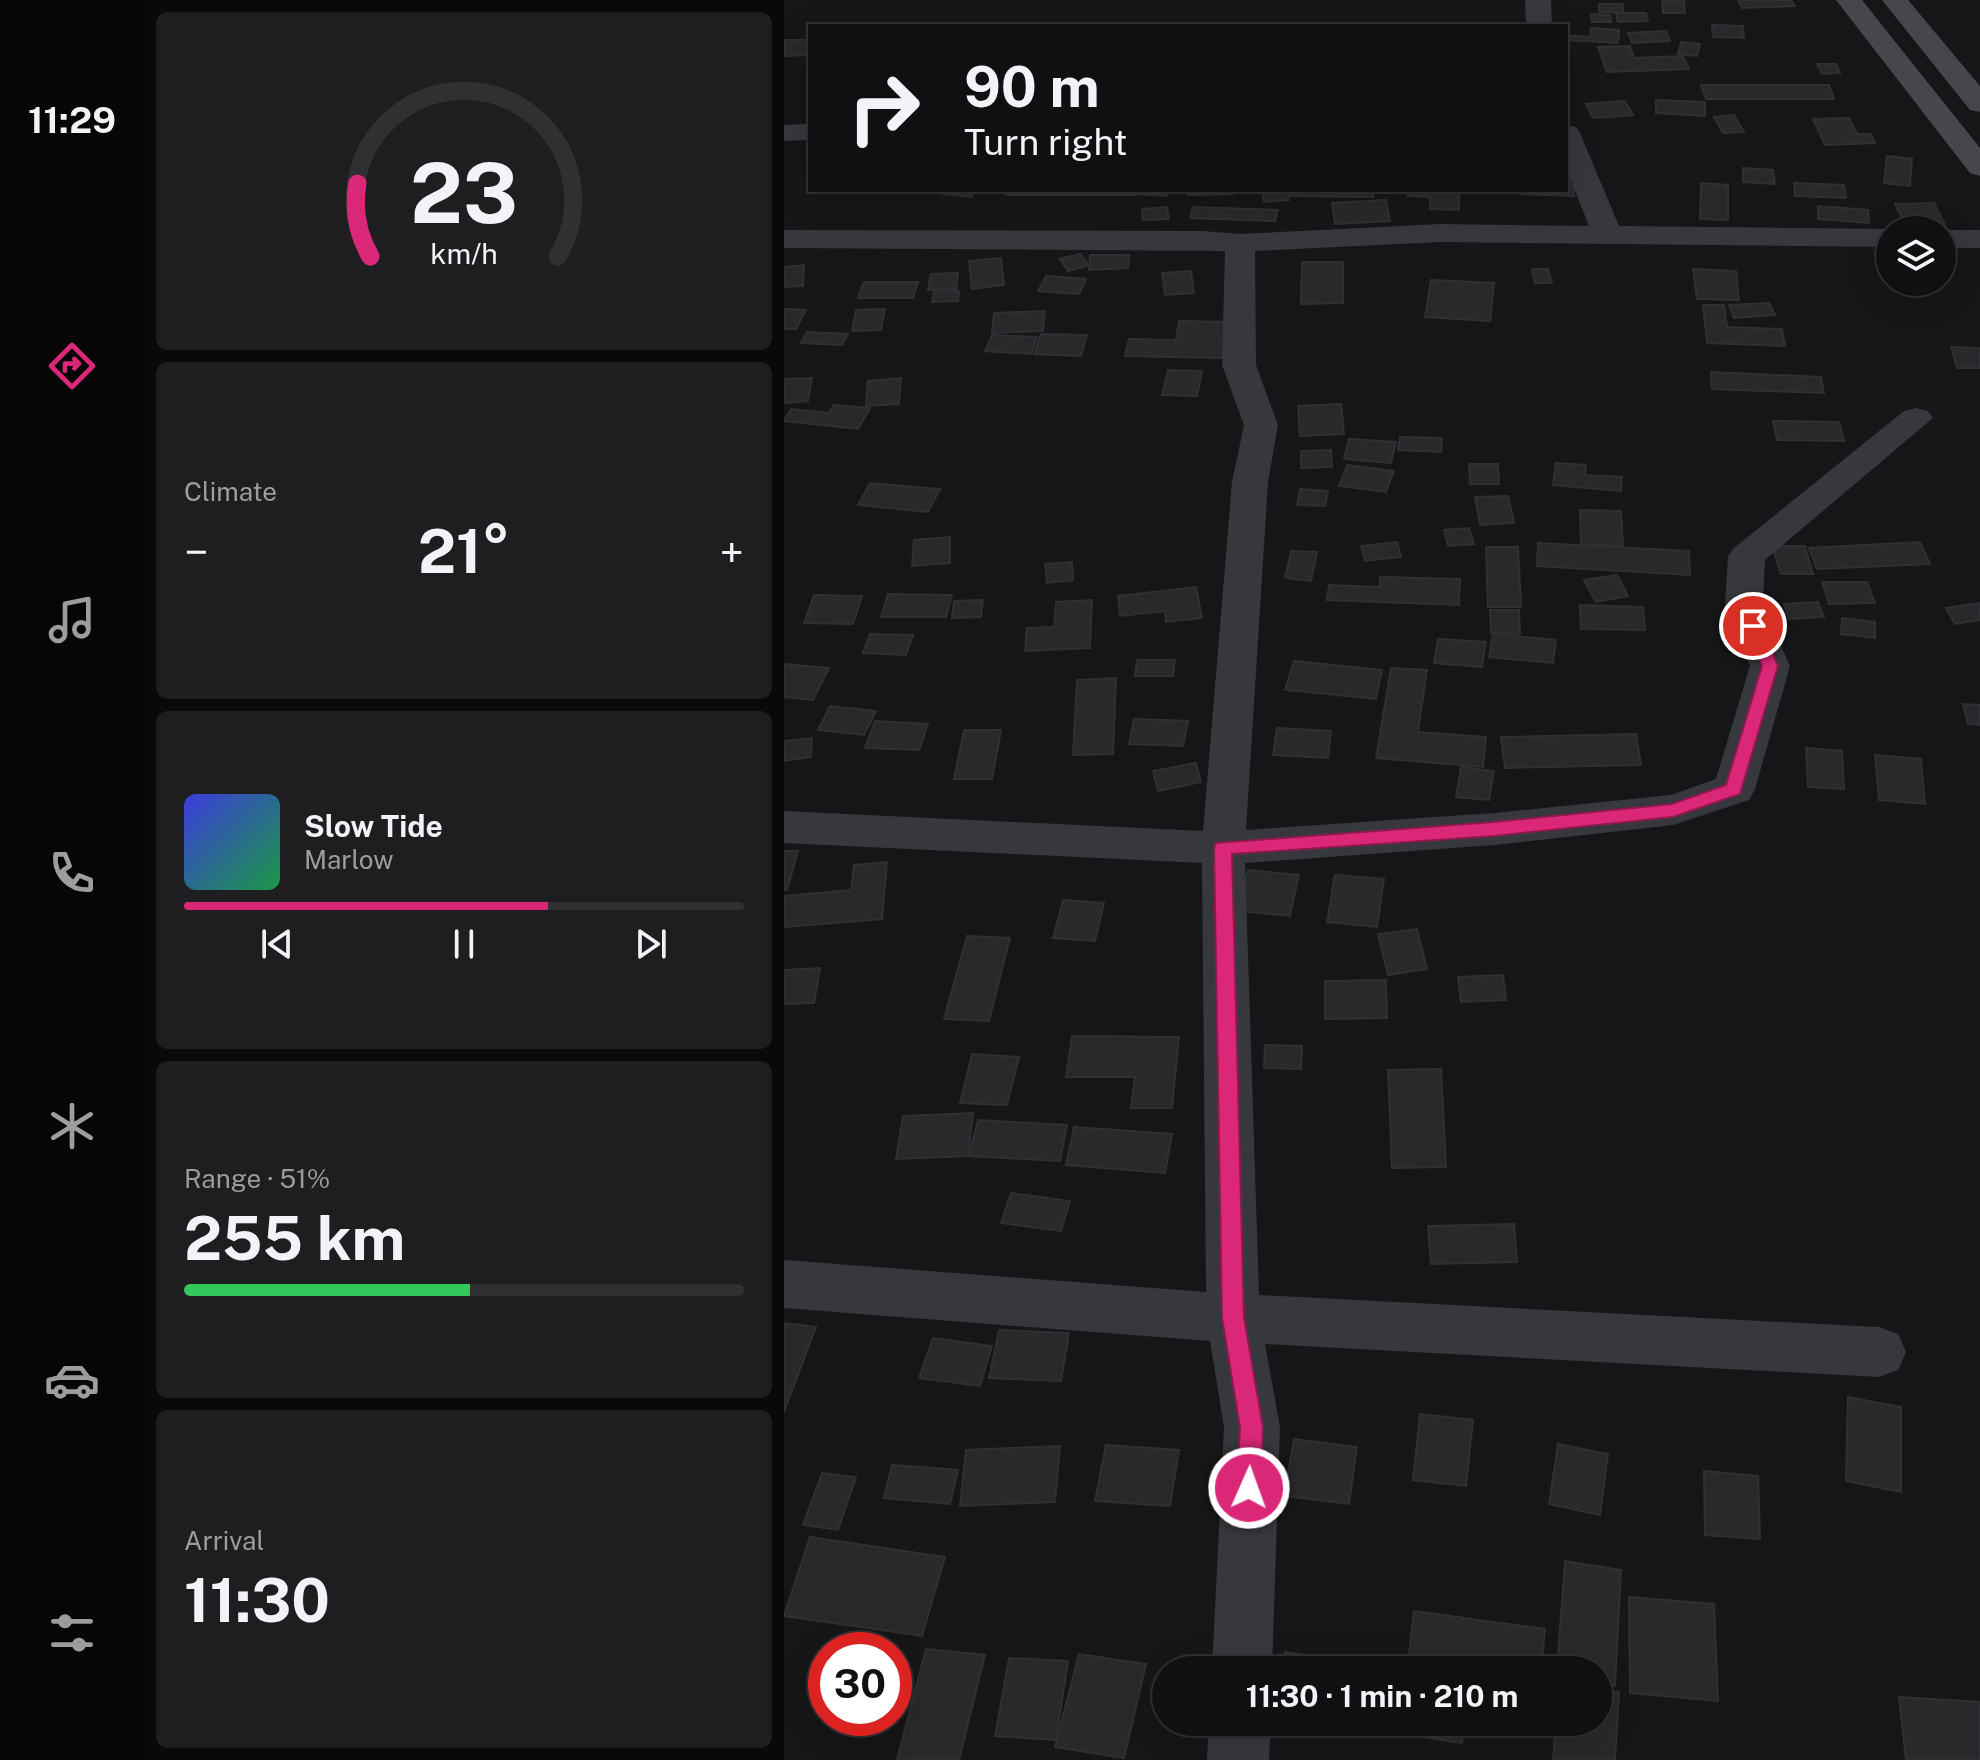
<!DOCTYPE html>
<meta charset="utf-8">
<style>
body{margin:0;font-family:"Public Sans",sans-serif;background:#1e1e20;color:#f1f3f6;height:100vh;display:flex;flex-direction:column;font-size:30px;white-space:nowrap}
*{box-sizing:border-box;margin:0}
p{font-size:26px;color:#9c9d9f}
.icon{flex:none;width:44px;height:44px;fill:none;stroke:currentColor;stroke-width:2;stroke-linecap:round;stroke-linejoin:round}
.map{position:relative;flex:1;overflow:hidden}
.drawer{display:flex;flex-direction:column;gap:12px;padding:12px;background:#09090a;width:640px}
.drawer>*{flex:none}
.top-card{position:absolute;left:24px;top:24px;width:760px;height:168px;border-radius:0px;box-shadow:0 8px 32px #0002,0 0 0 2px #303032;background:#101012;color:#f1f3f6;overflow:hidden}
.controls{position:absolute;left:1092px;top:216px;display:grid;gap:16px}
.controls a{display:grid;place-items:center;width:80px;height:80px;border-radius:50%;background:#101012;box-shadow:0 8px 32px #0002,0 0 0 2px #303032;font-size:40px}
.speed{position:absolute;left:24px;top:1632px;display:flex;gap:16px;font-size:40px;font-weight:700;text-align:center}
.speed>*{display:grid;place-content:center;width:104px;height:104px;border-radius:50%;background:#101012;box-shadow:0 8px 32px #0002,0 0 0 2px #303032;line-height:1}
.speed .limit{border:12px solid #d22;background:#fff;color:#111}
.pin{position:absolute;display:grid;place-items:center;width:68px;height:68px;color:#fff;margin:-34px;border:4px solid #fff;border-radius:50%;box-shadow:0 2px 8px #0007}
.me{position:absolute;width:88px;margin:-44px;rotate:2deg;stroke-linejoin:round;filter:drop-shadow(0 0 6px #0008)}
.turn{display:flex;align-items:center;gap:28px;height:168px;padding:0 24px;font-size:36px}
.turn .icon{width:104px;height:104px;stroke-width:2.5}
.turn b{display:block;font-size:56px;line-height:68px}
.big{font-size:60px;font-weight:700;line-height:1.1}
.drawer .tile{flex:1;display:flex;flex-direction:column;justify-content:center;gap:12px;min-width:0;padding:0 28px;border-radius:12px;background:#1e1e20}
.drawer .dial{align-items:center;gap:0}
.dial svg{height:208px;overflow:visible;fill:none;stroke:#303032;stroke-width:7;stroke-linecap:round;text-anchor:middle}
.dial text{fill:#f1f3f6;stroke:none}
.song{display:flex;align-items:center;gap:24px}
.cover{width:96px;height:96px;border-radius:12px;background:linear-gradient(135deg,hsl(240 70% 55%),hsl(140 70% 35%))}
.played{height:8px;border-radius:4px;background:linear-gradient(90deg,#db2777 65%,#303032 65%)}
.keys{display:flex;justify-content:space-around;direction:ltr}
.heat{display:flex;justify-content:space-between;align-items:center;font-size:44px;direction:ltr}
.charge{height:12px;border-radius:6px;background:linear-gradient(90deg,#34c759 51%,#303032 0)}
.trip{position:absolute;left:368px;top:1656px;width:460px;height:80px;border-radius:40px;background:#101012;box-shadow:0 8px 32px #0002,0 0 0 2px #303032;font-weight:700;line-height:80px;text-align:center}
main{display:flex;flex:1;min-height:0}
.menu{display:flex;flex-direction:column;width:144px;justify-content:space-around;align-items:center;background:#060607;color:#9c9d9f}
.menu .icon{width:56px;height:56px}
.menu .selected{color:#db2777}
.menu b{font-size:36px;color:#f1f3f6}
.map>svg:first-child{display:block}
</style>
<main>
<nav class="menu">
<b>11:29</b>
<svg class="icon selected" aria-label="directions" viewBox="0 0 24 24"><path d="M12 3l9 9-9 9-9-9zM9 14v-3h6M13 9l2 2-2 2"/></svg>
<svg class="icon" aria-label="music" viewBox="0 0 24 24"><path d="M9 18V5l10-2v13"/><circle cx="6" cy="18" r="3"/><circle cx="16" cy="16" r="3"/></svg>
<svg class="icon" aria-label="phone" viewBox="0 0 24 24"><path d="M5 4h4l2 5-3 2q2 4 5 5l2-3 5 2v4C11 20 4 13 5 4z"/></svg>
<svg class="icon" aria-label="climate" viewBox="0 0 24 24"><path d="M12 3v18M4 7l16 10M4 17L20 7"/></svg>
<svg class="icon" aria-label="car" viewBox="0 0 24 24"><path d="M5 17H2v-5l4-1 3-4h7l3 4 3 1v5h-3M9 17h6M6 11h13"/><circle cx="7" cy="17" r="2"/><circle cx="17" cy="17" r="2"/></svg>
<svg class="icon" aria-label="filters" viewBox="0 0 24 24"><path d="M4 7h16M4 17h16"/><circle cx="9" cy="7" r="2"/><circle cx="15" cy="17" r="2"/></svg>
</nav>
<section class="drawer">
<div class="tile dial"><svg viewBox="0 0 100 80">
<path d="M14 69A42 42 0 1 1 86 69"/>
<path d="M14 69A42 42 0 0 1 9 41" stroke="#db2777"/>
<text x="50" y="56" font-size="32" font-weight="700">23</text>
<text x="50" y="72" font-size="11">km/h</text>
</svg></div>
<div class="tile"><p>Climate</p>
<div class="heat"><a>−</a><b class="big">21°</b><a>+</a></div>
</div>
<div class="tile">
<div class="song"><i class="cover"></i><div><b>Slow Tide</b><p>Marlow</p></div></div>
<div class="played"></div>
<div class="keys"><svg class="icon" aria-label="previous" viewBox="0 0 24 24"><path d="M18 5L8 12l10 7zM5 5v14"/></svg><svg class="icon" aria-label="pause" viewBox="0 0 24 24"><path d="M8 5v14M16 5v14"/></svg><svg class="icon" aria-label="next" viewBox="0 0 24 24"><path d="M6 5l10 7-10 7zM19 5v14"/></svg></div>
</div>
<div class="tile"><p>Range · 51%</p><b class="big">255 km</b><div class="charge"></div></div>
<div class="tile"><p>Arrival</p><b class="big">11:30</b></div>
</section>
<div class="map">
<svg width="1196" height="1760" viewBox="0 0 1196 1760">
<rect width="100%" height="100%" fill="#161618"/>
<!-- building -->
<g fill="#29292c" stroke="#303034" stroke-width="2">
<polygon points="878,0 900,0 901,13 879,13"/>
<polygon points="954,0 1007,0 1011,6 958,8"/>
<polygon points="815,4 839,4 839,13 815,12"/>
<polygon points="832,13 862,13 864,21 834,22"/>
<polygon points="807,14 826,15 827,22 808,22"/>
<polygon points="928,25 959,26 960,38 929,37"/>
<polygon points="807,28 835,30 834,43 782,40 782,35 806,37"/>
<polygon points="882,31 886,41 848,43 844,33"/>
<polygon points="0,40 26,40 26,55 0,56"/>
<polygon points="897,42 916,44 913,56 894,54"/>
<polygon points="846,46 850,58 899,56 905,69 823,72 814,47"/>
<polygon points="1033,64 1052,64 1056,73 1038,74"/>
<polygon points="917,85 1045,85 1050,99 922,99"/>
<polygon points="872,100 921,102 921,116 872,113"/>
<polygon points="841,101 849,115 809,118 802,104"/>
<polygon points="950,115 960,132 939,133 930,117"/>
<polygon points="1065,118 1073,134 1087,134 1091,143 1041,145 1029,119"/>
<polygon points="1103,156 1128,159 1126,186 1100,183"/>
<polygon points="959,168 989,170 991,184 959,182"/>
<polygon points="782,169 789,169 790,196 736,194 736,190 782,190"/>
<polygon points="917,183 944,185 944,220 916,219"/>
<polygon points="1010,183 1060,185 1062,198 1011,196"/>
<polygon points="162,190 192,190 187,197 159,194"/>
<polygon points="224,190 352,190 352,195 222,195"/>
<polygon points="355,190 385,190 383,196 353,194"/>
<polygon points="405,190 449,190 449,194 404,195"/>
<polygon points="478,190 503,190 505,200 480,202"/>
<polygon points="506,190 590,190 589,197 505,196"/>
<polygon points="624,190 675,190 675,210 646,209 646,197 624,196"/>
<polygon points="602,200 606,221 551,224 548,203"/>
<polygon points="1150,203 1163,229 1124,230 1111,204"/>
<polygon points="1034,206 1084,210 1085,223 1034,219"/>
<polygon points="383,207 385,219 359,220 358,209"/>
<polygon points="409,207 494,210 491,221 406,218"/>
<polygon points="296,254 305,265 284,271 276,259"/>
<polygon points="306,255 345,255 344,268 305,270"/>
<polygon points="217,258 220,285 188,289 185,261"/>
<polygon points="518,262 559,262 559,303 517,304"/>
<polygon points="20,265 19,286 0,287 0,267"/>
<polygon points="748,269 764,269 768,283 751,283"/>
<polygon points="909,269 952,271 955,300 913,299"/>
<polygon points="407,271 410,293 381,295 378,273"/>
<polygon points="174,273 172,289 144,290 147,274"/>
<polygon points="262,276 302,279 295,294 254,291"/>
<polygon points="647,280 710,283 706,321 641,317"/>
<polygon points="80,282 134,282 129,298 74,298"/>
<polygon points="175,291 174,301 148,302 150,292"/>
<polygon points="985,303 991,315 950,318 945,305"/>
<polygon points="919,305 940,305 943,327 998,329 1001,346 923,343"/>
<polygon points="0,309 22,310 12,329 0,329"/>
<polygon points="101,309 97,330 68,331 72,310"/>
<polygon points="261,311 259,331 208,333 210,313"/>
<polygon points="395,321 445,322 438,358 341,356 345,339 392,340"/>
<polygon points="23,332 64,334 58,345 17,343"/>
<polygon points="257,334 303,335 297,356 250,354"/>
<polygon points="208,335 253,337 247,354 201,351"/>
<polygon points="1167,347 1196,348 1196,368 1173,368"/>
<polygon points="384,370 418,371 413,396 378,395"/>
<polygon points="927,372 1037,377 1040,393 928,389"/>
<polygon points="28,378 24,401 0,403 0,379"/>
<polygon points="117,378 115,404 82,406 84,381"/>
<polygon points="557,404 560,434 516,436 514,406"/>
<polygon points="50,405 86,408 74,429 0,421 7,409 45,413"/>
<polygon points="989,421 1055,422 1060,441 993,440"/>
<polygon points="616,437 658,438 657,452 614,450"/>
<polygon points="565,439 612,442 607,463 560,459"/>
<polygon points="547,450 548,467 517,468 517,451"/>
<polygon points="772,463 802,465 801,475 838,477 837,491 769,485"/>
<polygon points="685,464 714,464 715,484 686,484"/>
<polygon points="563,465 610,471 602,492 555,486"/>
<polygon points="86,483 156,489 144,512 74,505"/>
<polygon points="516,489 544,491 541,506 513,505"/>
<polygon points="724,496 730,523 696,525 691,497"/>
<polygon points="796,510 837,511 839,546 797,544"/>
<polygon points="685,528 690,544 664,546 660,530"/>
<polygon points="166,537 166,563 128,566 130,540"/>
<polygon points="613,542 617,557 581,561 577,546"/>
<polygon points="1136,542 1146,564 1033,569 1025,548"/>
<polygon points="754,543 905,551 906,575 753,566"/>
<polygon points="988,546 1021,546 1029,574 997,574"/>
<polygon points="702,547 734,547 737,607 704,607"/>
<polygon points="507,551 533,552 527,581 501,578"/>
<polygon points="288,562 289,580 263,583 261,564"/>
<polygon points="833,575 844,596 812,602 800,580"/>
<polygon points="596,577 676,579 675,605 543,600 545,585 596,587"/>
<polygon points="1038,582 1083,582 1091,603 1045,604"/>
<polygon points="412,587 418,618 382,622 381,611 336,616 334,596"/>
<polygon points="104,594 168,595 162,617 97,617"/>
<polygon points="30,595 78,596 69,624 20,623"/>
<polygon points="199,600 197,617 168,618 170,601"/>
<polygon points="308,600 306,648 241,651 243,628 270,627 272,602"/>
<polygon points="1034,602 1040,617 1005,619 1000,604"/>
<polygon points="1196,603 1196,620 1171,624 1162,608"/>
<polygon points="796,605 859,607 861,630 797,629"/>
<polygon points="706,610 735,610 736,634 707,633"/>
<polygon points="1058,618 1091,622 1091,638 1057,634"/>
<polygon points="86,634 129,635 122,655 79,653"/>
<polygon points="709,634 772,640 769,663 705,657"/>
<polygon points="654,639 702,642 698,667 650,663"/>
<polygon points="353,660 391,660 389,676 351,676"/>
<polygon points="510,661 598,670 592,699 501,690"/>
<polygon points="0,664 45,668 29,700 0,697"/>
<polygon points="607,668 643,670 634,732 702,737 699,767 592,758"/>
<polygon points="332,678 329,754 289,755 293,680"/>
<polygon points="1179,704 1196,705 1196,725 1184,724"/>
<polygon points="46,706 92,711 80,735 34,730"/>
<polygon points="350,719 404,721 399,746 345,744"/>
<polygon points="91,721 144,724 135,750 81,748"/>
<polygon points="493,728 547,731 544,758 489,755"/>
<polygon points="180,730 217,730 208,779 170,779"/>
<polygon points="852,734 857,765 721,768 717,737"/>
<polygon points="28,738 27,757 0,761 0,741"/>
<polygon points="1022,748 1058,751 1060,789 1024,787"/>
<polygon points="1091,755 1137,759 1141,804 1095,800"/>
<polygon points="412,763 417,782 374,791 369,771"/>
<polygon points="677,767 710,771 705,800 672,797"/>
<polygon points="0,851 14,851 3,890 0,890"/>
<polygon points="103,862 98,919 0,927 0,896 67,890 70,865"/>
<polygon points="464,870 515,875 506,916 454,911"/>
<polygon points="551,875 600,879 593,927 543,922"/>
<polygon points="279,900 320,903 311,941 269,938"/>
<polygon points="633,929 643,969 604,975 594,934"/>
<polygon points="183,936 226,938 205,1021 160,1019"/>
<polygon points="36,968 30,1003 0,1004 0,970"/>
<polygon points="719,975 722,1000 677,1002 674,977"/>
<polygon points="602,980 603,1018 541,1019 541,981"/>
<polygon points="288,1036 395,1037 388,1108 347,1108 351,1077 282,1077"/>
<polygon points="481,1045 518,1046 517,1069 480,1068"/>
<polygon points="188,1054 235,1057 223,1105 176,1103"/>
<polygon points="657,1069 662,1167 608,1168 604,1070"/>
<polygon points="189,1113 184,1156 112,1159 119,1116"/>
<polygon points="194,1120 283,1125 276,1161 185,1156"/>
<polygon points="290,1127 388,1134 381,1173 282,1165"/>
<polygon points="227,1193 286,1201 277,1231 217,1223"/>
<polygon points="730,1224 733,1262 647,1264 644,1226"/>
<polygon points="0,1323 32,1327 0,1412"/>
<polygon points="215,1330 285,1333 277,1381 205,1378"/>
<polygon points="149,1338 208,1346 196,1386 135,1378"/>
<polygon points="1064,1397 1117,1407 1117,1492 1062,1481"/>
<polygon points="636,1414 689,1420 682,1486 629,1480"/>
<polygon points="510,1439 573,1447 565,1504 500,1496"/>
<polygon points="774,1444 824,1454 816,1515 765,1504"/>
<polygon points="322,1445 395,1450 386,1506 311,1501"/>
<polygon points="276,1446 271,1502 176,1506 182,1450"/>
<polygon points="108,1465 174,1470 166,1504 100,1498"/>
<polygon points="920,1471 974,1476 976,1539 921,1535"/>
<polygon points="38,1473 72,1477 54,1530 19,1525"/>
<polygon points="26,1537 161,1557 138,1636 0,1616"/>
<polygon points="781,1561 837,1570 831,1686 814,1683 814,1670 773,1670"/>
<polygon points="845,1597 930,1604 934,1701 846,1693"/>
<polygon points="630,1611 761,1629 757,1670 725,1670 625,1656"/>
<polygon points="142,1649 201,1655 175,1760 113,1760"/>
<polygon points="501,1652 631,1670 498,1670"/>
<polygon points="295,1654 362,1664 340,1758 271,1747"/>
<polygon points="225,1658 284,1661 272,1740 211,1736"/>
<polygon points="814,1689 835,1692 831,1760 769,1760 772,1722 814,1722"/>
<polygon points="1115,1697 1196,1702 1196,1760 1122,1760"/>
<polygon points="541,1722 681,1722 678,1743"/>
</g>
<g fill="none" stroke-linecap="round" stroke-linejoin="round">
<!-- street -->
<g fill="#37383d" fill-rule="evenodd">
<polygon points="741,0 767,0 768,26 742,26"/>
<polygon points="26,124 26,140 0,141 0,125"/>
<polygon points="782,125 792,127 796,133 835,226 1106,229 1110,230 1106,230 1106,247 656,242 471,251 472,365 494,425 484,482 462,830 710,813 887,795 932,779 966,666 941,605 944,556 950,548 1120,411 1132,408 1144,411 1149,418 981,560 979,605 1006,666 971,789 965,800 889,825 710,845 461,863 475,1295 1095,1327 1114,1334 1122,1352 1114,1370 1095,1377 481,1344 496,1427 488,1670 428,1670 440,1427 426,1341 0,1308 0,1260 422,1292 418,863 0,843 0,811 419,831 448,482 460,425 438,365 441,251 0,248 0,230 418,231 456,234 656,224 805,226 782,168"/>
<rect x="1158" y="230" width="38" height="18"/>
<polygon points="425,1722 487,1722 485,1760 423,1760"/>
</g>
<!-- secondary -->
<g fill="#45474d" fill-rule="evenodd">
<polygon points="1052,0 1078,0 1196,148 1196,176 1186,173"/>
<polygon points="1098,0 1124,0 1196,86 1196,112 1186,110"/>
</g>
</g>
<!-- route -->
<polygon fill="#db2777" stroke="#8e194d" stroke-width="2" points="969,620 977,626 994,666 956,794 889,817 710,836 448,854 460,1318 479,1427 477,1488 474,1496 465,1500 457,1496 453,1488 456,1427 438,1318 430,848 432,843 710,822 888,804 942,785 978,666 961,626"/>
</svg>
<div class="controls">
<a><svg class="icon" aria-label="layers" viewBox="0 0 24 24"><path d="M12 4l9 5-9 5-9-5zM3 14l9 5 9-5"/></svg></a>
</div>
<div class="speed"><div class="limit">30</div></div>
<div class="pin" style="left:969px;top:626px;background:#d93025"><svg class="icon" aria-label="arrive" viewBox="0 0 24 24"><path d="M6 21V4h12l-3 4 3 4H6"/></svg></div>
<svg class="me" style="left:465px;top:1488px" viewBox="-20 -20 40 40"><circle r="17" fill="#db2777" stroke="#fff" stroke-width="3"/><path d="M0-11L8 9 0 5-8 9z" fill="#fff"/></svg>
<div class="trip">11:30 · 1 min · 210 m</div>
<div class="top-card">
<div class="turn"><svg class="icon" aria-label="right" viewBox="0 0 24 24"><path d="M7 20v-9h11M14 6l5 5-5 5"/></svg><div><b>90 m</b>Turn right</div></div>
</div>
</div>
</main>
